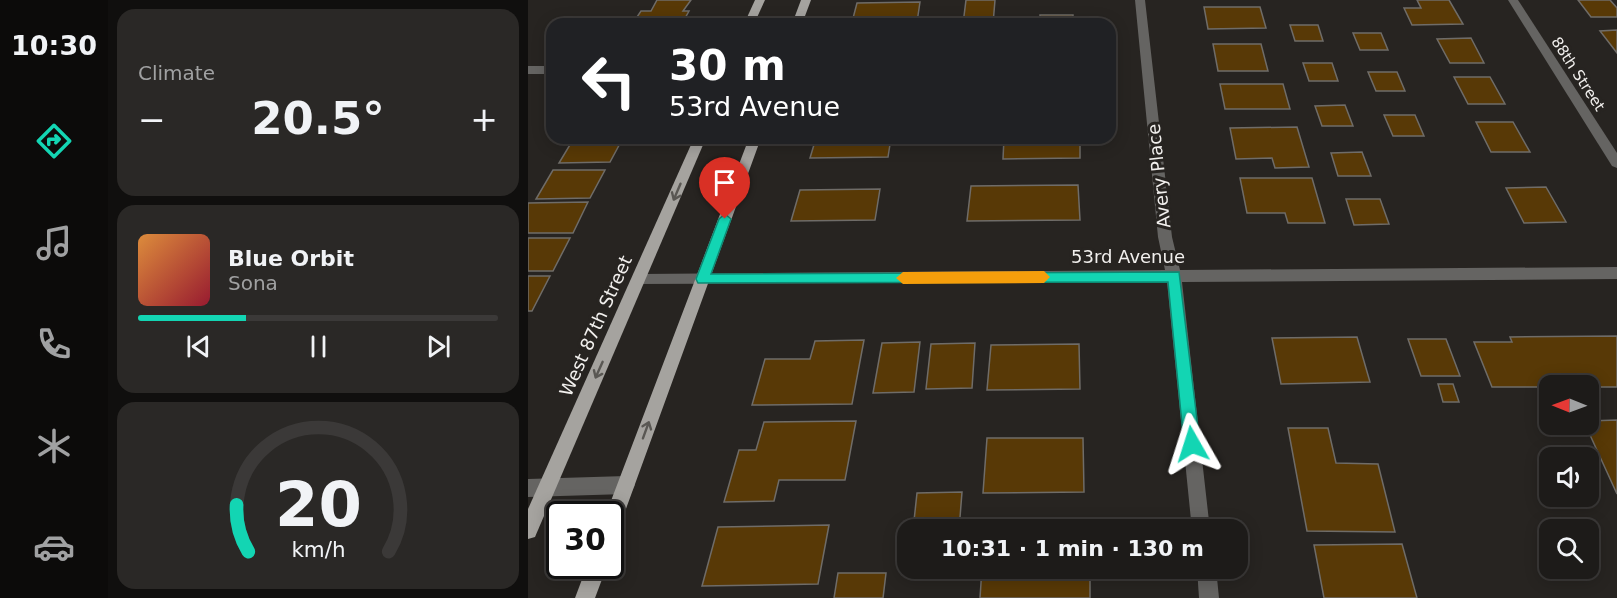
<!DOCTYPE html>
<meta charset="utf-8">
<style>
body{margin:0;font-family:"DejaVu Sans",sans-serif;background:#2a2826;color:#f1f3f6;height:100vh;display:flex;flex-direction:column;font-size:22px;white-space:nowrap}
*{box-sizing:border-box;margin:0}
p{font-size:20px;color:#a0a1a2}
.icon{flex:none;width:33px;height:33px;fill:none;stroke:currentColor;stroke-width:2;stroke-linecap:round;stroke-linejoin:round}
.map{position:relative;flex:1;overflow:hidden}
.sheet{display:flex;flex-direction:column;gap:9px;padding:9px;background:#100f0e;width:420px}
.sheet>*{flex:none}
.banner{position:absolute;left:18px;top:18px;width:570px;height:126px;border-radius:18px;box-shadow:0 3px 15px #0003,0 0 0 2px #3b3938;background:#202124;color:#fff;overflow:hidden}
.needle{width:39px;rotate:271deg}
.fabs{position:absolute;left:1011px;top:375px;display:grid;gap:12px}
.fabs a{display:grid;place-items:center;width:60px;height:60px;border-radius:12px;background:#1d1b19;box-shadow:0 3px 15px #0003,0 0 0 2px #3b3938;font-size:30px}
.speed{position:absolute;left:18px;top:501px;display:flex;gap:12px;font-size:30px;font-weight:700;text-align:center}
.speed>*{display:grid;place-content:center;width:78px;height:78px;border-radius:50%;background:#1d1b19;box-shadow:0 3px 15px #0003,0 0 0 2px #3b3938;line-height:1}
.speed .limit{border:3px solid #111;border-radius:9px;background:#fff;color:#111}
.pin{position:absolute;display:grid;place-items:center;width:51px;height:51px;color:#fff;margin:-62px -26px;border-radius:50% 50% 50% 0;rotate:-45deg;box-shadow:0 0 6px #0007}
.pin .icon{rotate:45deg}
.me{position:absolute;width:66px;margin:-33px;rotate:354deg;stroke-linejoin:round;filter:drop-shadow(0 0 4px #0008)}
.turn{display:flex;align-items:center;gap:21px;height:126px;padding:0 24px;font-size:27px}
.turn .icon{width:78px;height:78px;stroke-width:2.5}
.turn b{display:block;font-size:42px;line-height:51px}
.big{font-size:45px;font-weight:600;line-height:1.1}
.sheet .widget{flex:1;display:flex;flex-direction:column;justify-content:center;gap:9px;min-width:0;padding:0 21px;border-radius:18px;background:#2a2826}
.sheet .dial{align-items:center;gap:0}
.dial svg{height:156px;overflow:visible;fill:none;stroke:#3b3938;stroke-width:7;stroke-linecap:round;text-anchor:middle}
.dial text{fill:#f1f3f6;stroke:none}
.song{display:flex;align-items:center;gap:18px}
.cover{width:72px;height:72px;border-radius:9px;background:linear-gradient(135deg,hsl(30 70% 55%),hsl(350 70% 35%))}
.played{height:6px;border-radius:3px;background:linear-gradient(90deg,#13d5b3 30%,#3b3938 30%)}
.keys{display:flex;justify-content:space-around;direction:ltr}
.heat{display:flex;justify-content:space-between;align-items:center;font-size:33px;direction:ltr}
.trip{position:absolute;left:369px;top:519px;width:351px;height:60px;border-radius:18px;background:#1d1b19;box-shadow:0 3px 15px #0003,0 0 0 2px #3b3938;font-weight:600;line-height:60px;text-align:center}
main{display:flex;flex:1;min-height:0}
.tabs{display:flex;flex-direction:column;width:108px;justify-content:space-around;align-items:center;background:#0c0b0a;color:#a0a1a2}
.tabs .icon{width:42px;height:42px}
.tabs .selected{color:#13d5b3}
.tabs b{font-size:27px;color:#f1f3f6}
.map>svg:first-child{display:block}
</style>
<main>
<nav class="tabs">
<b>10:30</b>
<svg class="icon selected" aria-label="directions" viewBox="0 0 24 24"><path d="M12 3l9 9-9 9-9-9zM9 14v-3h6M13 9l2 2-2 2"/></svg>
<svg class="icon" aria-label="music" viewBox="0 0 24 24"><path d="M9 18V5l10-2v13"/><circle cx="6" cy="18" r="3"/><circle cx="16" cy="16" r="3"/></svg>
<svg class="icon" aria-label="phone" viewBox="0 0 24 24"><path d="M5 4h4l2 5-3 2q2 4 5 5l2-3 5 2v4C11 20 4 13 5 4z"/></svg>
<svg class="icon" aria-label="climate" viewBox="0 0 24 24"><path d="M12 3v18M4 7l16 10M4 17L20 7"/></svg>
<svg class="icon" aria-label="car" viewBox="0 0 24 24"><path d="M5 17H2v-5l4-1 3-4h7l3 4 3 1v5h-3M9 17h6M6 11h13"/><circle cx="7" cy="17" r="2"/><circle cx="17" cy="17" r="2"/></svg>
</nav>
<section class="sheet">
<div class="widget"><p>Climate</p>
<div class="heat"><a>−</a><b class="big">20.5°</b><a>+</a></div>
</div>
<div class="widget">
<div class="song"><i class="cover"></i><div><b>Blue Orbit</b><p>Sona</p></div></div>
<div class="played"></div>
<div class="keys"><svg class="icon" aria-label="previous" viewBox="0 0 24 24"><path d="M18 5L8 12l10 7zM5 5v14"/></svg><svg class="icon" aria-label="pause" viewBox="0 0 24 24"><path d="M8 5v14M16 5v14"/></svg><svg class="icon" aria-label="next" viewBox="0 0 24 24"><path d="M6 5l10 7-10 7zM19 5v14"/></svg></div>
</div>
<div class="widget dial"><svg viewBox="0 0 100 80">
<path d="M14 69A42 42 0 1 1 86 69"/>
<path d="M14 69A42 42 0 0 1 8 45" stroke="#13d5b3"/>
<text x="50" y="56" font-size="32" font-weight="700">20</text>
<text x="50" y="72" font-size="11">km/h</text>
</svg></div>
</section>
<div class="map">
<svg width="1089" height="598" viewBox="0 0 1089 598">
<rect width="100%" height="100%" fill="#272421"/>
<!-- building -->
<g fill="#583906" stroke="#6f6c68" stroke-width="1.5">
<polygon points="129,0 163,0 155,11 161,11 156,20 107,20 113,11 123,11"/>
<polygon points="438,0 467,0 465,24 435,24"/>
<polygon points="889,0 921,0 935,24 884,25 876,8 893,8"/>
<polygon points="1050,0 1082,0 1089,8 1089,17 1063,17"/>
<polygon points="392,2 389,22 324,22 329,3"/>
<polygon points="676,7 732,7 738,28 680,29"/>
<rect x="512" y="15" width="33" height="9"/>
<polygon points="762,25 790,25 795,41 767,41"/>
<polygon points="1089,30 1089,53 1072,31"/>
<polygon points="825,33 853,33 860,50 832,50"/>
<polygon points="943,38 956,63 922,63 909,39"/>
<polygon points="685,44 733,44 740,71 690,71"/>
<polygon points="775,63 804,63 810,81 781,81"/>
<polygon points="840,72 869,72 877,91 848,91"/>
<polygon points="926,77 962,77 977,104 940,104"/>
<polygon points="692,84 755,84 762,109 697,109"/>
<polygon points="817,105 825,126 794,126 787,106"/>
<polygon points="856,115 887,115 896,136 865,136"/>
<polygon points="948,122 985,122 1002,152 963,152"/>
<polygon points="769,127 781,167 747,168 744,158 708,159 702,128"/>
<polygon points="46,138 95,138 82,162 31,163"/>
<polygon points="288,138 363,138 360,157 282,158"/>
<polygon points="374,138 406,138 405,141 373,142"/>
<polygon points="420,138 454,138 453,141 419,142"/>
<polygon points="476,138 552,138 552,158 475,159"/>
<polygon points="834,152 843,176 810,176 803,153"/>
<polygon points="25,170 77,170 62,198 8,199"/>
<polygon points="712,178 784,178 797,223 760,223 757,213 719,213"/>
<polygon points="550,185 552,220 439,221 443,186"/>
<polygon points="1018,187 1038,222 996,223 978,188"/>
<polygon points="352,189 347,220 263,221 272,190"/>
<polygon points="818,199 852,199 861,224 826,225"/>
<polygon points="60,202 45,233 0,233 0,203"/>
<polygon points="0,238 42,238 25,271 0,271"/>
<polygon points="0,276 22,276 4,311 0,311"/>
<polygon points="1089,336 1089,387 964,387 946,342 984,342 982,337"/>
<polygon points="829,337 842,382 753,384 744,338"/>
<polygon points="880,339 918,339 932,376 893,376"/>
<polygon points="336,340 324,404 224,405 237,359 282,359 287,341"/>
<polygon points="392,342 386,392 345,393 354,343"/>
<polygon points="447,343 444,388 398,389 403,344"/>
<polygon points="551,344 552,389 459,390 463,345"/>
<polygon points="910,384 925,384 931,402 915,402"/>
<polygon points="1089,420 1089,494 1057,424 1060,424 1060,421"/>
<polygon points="328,421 317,480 251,480 246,501 196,502 211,450 228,450 236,422"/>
<polygon points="760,428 800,428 808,463 850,464 867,532 779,531"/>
<polygon points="459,438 555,438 556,492 455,493"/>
<polygon points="434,492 431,530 385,530 389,493"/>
<polygon points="301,525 290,584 174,586 190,527"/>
<polygon points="874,544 889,598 796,598 786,545"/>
<polygon points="454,568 562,568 562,598 452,598"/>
<polygon points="310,573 358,573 355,598 306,598"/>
</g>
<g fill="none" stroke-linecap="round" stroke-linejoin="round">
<!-- minor -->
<g fill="#656462" fill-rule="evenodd">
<polygon points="607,0 617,0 644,237 652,270 1089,267 1089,279 654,282 682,530 664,530 639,282 107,284 105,280 107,276 112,274 637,270 630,237"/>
<polygon points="980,0 990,0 1089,153 1089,168 1084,166"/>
<rect x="0" y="66" width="24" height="8"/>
<polygon points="98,476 104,479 107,485 104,491 98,494 0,497 0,479"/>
<polygon points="669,568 688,568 691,598 671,598"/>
</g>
<!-- major -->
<g fill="#a5a39f" fill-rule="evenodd">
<polygon points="227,0 237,0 226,24 216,24"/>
<polygon points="273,0 283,0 274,24 264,24"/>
<polygon points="166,138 178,138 7,537 0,539 0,509"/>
<polygon points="221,138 233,138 91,528 89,535 82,537 82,514 78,514"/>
<polygon points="59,566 79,566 67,598 47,598"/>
</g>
</g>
<!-- one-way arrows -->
<defs><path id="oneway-shaft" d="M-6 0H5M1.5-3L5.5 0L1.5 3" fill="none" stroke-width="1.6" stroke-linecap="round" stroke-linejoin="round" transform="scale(1.5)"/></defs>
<g stroke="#595753">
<use href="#oneway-shaft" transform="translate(149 192) rotate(113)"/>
<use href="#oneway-shaft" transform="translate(71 370) rotate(114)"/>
<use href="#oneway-shaft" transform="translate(118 430) rotate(-70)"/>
</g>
<!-- route -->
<polygon fill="#13d5b3" stroke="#0c8a74" stroke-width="1.5" points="197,214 203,219 183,274 651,272 672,444 670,449 664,451 659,449 656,444 640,282 170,283 168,279 191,219"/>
<!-- slow -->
<polygon fill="#f59e0b" points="516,271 522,277 516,283 375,284 368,278 375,272"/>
<g text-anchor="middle" stroke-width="6" stroke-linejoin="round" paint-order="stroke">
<!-- far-street labels -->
<g font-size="15" fill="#f2f0ee" stroke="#272421">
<text transform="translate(1050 74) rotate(57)" y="5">88th Street</text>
</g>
<!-- street labels -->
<g font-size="18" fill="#f2f0ee" stroke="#272421">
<text transform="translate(631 176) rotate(-96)" y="6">Avery Place</text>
<text x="600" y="263">53rd Avenue</text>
<text transform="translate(68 326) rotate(-66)" y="6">West 87th Street</text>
</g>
</g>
</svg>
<div class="fabs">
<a><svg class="needle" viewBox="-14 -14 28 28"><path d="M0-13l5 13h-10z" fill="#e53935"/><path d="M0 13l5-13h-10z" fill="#a0a1a2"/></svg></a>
<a><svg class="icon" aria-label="sound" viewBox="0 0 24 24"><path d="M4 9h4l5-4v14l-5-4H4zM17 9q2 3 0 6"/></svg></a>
<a><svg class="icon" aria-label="search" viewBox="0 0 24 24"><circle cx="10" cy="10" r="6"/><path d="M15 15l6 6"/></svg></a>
</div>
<div class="speed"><div class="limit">30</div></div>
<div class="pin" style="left:197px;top:219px;background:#d93025"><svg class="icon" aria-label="arrive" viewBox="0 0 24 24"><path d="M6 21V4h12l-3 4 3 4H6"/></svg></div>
<svg class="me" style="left:664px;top:444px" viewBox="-20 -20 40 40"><path d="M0-17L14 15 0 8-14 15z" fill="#13d5b3" stroke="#fff" stroke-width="4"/></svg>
<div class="trip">10:31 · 1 min · 130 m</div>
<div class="banner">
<div class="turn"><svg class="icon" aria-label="left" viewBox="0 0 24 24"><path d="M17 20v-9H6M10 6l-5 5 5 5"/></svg><div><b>30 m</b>53rd Avenue</div></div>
</div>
</div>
</main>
